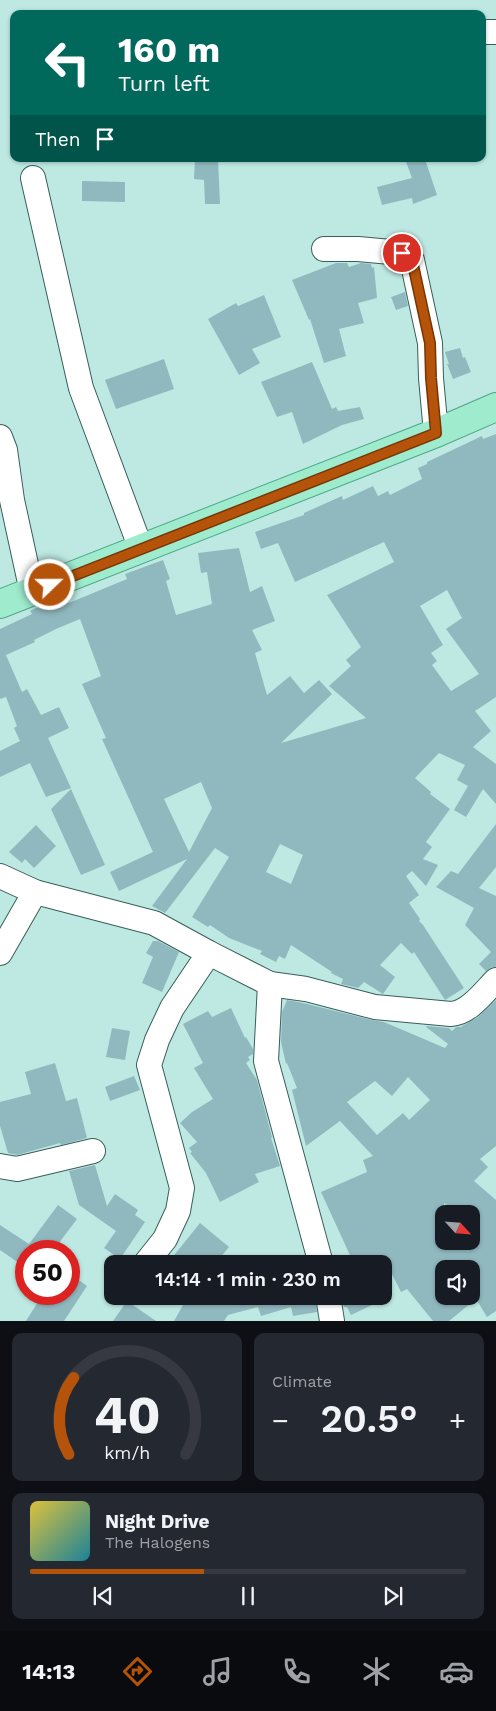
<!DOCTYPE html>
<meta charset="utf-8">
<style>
body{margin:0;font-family:"Work Sans",sans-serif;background:#242831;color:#f1f3f6;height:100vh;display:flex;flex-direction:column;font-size:19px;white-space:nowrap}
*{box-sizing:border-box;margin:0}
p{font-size:16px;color:#9ea1a6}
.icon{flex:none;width:28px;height:28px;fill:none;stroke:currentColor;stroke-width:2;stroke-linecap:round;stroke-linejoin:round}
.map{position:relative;height:1321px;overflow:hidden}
.details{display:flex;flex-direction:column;gap:12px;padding:12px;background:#0d0f14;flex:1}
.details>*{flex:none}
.guide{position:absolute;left:10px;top:10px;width:476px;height:152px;border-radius:10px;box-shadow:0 1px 4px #0004;background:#00695c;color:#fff;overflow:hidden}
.needle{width:32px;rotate:116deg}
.tools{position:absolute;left:435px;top:1205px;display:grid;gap:10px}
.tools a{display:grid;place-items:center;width:45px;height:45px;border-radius:10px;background:#171b24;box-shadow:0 1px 4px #0004;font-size:25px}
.speed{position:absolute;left:15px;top:1240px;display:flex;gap:10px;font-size:25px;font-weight:700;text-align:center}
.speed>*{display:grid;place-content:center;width:65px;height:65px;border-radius:50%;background:#171b24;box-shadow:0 1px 4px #0004;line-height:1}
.speed .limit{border:8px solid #d22;background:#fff;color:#111}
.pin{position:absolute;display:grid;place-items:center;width:42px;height:42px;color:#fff;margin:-21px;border:2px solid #fff;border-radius:50%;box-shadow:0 1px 5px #0007}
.me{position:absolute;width:55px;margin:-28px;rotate:68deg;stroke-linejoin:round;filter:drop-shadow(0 0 4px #0008)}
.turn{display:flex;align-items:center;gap:18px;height:105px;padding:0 25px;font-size:22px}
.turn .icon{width:65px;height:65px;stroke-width:2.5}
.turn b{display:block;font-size:35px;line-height:42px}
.then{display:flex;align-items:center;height:48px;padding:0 25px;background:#0003;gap:10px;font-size:19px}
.big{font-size:38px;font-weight:600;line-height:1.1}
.details .card{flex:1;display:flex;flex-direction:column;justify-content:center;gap:8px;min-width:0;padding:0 18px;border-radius:10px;background:#242831}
.details .dial{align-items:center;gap:0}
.dial svg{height:130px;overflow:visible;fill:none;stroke:#363941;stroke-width:7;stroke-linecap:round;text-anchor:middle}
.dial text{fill:#f1f3f6;stroke:none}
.song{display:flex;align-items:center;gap:15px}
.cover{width:60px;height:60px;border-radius:8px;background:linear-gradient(135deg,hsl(50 70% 55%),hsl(190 70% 35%))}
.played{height:5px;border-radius:2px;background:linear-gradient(90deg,#b45309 40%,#363941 40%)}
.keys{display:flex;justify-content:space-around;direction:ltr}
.heat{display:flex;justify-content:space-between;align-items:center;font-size:28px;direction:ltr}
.details .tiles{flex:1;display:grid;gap:12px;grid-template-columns:1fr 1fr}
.card:last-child{grid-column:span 2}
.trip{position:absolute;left:104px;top:1255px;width:288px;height:50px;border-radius:10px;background:#171b24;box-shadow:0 1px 4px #0004;font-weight:600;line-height:50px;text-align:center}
.menu{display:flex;height:80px;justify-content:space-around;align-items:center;background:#090b0e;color:#9ea1a6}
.menu .icon{width:35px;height:35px}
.menu .on{color:#b45309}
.menu b{font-size:22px;color:#f1f3f6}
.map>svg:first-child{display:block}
</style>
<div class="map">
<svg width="496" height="1321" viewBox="0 0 496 1321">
<rect width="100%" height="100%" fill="#bee9e3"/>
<!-- building -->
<g fill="#90b9bf" fill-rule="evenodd">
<polygon points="195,159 218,159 220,204 205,204 204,180 194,179"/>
<polygon points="405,159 425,159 437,195 413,204 412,198 382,205 377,187 412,178"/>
<polygon points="82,181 125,182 125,202 82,201"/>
<polygon points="336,263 347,263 349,267 361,263 371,264 372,268 374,267 377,298 358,303 364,323 339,329 346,356 324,363 310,319 309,320 292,280"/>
<polygon points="405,292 408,306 396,310 391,297"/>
<polygon points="264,295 281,337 252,349 260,363 239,375 208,319 236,303 238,306"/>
<polygon points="460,348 463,358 465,357 471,372 453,379 447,364 449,364 445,352"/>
<polygon points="164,359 174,389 116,409 105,380"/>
<polygon points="312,362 332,409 336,407 338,411 360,407 364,419 342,425 303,444 292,412 277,417 261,382"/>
<path d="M496 434V697L475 711 491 731 473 747 496 764V804L483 789 466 817 454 810 468 786 457 780 465 765 439 753 415 778 431 792 430 794 450 809 426 842 432 847 423 859 438 865 426 886 412 871 406 876 419 895 409 903 420 919 419 921 423 925 464 988 445 1000 414 952 412 954 401 943 380 965 395 977 383 994 364 982 358 988 341 984 343 979 331 973 332 972 291 945 285 959 279 956 276 962 260 954 262 951 229 938 210 925 208 927 192 917 229 857 215 848 165 913 152 906 187 859 119 891 110 872 153 852 102 739 106 738 82 684 101 676 80 619 56 629 34 640 35 642 6 655 22 692 27 689 41 715 59 707 69 728 48 738 71 788 46 797 30 763 0 777V751L20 741 14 728 17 726 6 697 0 699V629L32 614 30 611 48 602 53 600 57 607 69 602V603L127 579 125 574 163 560 170 579 166 581 176 615 212 604 207 572 201 573 198 553 239 548 250 592 262 586 275 621 252 630 262 650 255 653 267 695 290 676 304 693 319 680 332 694 281 743 366 718 329 686 351 666 346 660 361 647 327 595 394 562 384 542 295 582 278 543 261 549 255 532 304 515V513L342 496 343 500 373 486 378 496 388 491 390 495 422 479 418 468 427 464V462L482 436 483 439ZM447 590 462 618 446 629 479 674 451 691 432 665 437 661 431 653 443 645 420 606ZM201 782 212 808 189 852 164 799ZM280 844 303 855 291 884 266 872Z"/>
<polygon points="71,789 105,865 81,875 51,809"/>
<polygon points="496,824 496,867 479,888 496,896 496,967 492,967 486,971 479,964 491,952 465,925 474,908 436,887 451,871 458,874"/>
<polygon points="36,825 56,846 34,868 25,859 22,863 9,852"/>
<polygon points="153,941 158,941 179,952 162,992 142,983 153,957 146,953"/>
<path d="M287 1000 303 1003 372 1020 384 1022 445 1048 448 1044 426 1027 427 1026 449 1028 452 1031 456 1027H462V1026L478 1017 496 1000V1146L480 1159 488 1167 474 1181 496 1200V1311L487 1317 476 1299 449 1321H433L407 1289 401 1292 384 1258 374 1264H354L321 1192 367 1172 363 1160 373 1156 340 1121 306 1146 292 1090 297 1088 287 1063 286 1064 281 1042 282 1012ZM408 1077 430 1100 409 1120 403 1113 377 1135 347 1102 375 1081 392 1096ZM444 1203 462 1214H471V1241H444ZM444 1269H471V1291L474 1296H444Z"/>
<polygon points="231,1008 245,1038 246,1037 253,1049 253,1054 248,1057 250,1060 246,1063 257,1080 272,1137 271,1138 280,1166 255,1174 259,1182 220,1202 206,1173 190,1153 192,1152 189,1148 197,1142 180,1123 192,1112 213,1099 194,1068 203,1063 183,1024 208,1011 212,1017"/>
<polygon points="112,1028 130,1031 125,1060 106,1057"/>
<polygon points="55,1063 66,1101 77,1098 87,1138 61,1145 60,1143 17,1155 8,1153 0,1126 0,1102 31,1094 25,1072"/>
<polygon points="134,1076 140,1090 110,1101 105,1087"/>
<polygon points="95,1165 107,1206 115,1194 138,1210 135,1215 145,1222 120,1259 104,1248 116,1231 79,1205 69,1171"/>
<polygon points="58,1205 77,1219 53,1251 48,1248 45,1251 26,1251 26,1268 0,1250 0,1225 29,1244"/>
<polygon points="200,1223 229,1247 215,1264 167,1264"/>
<polygon points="69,1273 87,1286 64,1321 26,1321 43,1294 69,1294"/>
<polygon points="188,1296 315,1296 317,1312 293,1316 291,1307 261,1316 258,1307 228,1315 224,1321 174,1321"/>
<polygon points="342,1296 391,1296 351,1315 347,1307 344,1307"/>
<polygon points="127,1301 156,1321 113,1321"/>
</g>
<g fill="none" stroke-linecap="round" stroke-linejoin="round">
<!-- minor casing -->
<g stroke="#385f5a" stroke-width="26">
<g id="minor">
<polyline points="482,32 496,32"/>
<polyline points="33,178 81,388 141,549"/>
<polyline points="324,249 358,249 402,253 412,260 430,343 431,378 436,433"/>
<polyline points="0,437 5,450 12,500 32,592"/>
<polyline points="0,876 35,892 154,923 209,953 270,984 266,1061 321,1264"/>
<polyline points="0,953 35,892"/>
<path d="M270 984 306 989 375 1007 451 1014C469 1013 484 992 496 980"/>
<polyline points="0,1166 17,1169 93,1151"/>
<polyline points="145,1264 165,1239 178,1211 182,1188 149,1065 157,1040 172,1008 209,953"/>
<polyline points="328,1296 332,1321"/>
</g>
</g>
<!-- major casing -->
<g stroke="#4da786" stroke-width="30">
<polyline id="major" points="0,604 436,433 496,407"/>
</g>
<!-- minor -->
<use href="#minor" stroke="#fff" stroke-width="24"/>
<!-- major -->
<use href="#major" stroke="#9eebce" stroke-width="28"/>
</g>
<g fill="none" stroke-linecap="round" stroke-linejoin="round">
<!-- route casing -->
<g stroke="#753606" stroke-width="12">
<polyline id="route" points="50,585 436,433 431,378 430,343 412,260 402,253"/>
</g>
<!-- route -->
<use href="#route" stroke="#b45309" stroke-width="9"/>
</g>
</svg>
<div class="tools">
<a><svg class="needle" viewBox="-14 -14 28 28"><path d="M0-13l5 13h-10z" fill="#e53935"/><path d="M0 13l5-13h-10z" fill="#9ea1a6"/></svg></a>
<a><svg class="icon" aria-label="sound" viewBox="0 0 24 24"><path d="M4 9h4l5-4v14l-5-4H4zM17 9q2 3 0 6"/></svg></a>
</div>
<div class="speed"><div class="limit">50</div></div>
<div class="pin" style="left:402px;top:253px;background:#d93025"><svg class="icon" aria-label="arrive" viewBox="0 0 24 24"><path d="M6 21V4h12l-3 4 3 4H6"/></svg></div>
<svg class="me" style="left:50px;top:585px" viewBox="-20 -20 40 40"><circle r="17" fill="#b45309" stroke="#fff" stroke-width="3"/><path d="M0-11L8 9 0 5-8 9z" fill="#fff"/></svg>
<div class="trip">14:14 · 1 min · 230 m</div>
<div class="guide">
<div class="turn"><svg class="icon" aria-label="left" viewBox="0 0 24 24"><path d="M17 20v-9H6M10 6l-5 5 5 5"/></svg><div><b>160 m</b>Turn left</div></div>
<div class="then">Then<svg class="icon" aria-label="arrive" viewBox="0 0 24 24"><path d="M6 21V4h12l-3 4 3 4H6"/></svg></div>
</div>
</div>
<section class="details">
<div class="tiles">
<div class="card dial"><svg viewBox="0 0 100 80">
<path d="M14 69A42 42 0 1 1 86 69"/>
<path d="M14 69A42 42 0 0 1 17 22" stroke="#b45309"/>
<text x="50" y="56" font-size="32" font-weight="700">40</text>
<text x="50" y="72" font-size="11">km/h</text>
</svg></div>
<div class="card"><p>Climate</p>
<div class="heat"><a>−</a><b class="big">20.5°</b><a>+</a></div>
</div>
<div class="card">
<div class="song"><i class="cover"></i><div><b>Night Drive</b><p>The Halogens</p></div></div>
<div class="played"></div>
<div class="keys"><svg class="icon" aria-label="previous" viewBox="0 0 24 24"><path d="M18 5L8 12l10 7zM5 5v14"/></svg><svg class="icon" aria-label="pause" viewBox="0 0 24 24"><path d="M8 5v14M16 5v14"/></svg><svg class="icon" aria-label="next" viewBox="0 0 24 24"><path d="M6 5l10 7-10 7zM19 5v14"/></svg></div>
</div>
</div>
</section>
<nav class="menu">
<b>14:13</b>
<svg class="icon on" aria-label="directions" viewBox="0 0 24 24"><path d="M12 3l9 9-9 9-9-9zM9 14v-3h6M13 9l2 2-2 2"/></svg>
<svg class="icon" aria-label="music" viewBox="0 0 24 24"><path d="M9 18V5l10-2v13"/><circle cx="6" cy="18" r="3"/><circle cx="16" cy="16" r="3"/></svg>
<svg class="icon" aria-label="phone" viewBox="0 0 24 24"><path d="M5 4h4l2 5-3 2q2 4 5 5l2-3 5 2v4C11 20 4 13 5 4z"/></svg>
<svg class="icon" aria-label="climate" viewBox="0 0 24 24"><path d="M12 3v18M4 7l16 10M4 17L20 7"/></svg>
<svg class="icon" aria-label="car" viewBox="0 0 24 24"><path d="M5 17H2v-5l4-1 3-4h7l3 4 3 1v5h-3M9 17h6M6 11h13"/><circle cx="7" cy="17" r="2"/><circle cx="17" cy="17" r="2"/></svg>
</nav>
